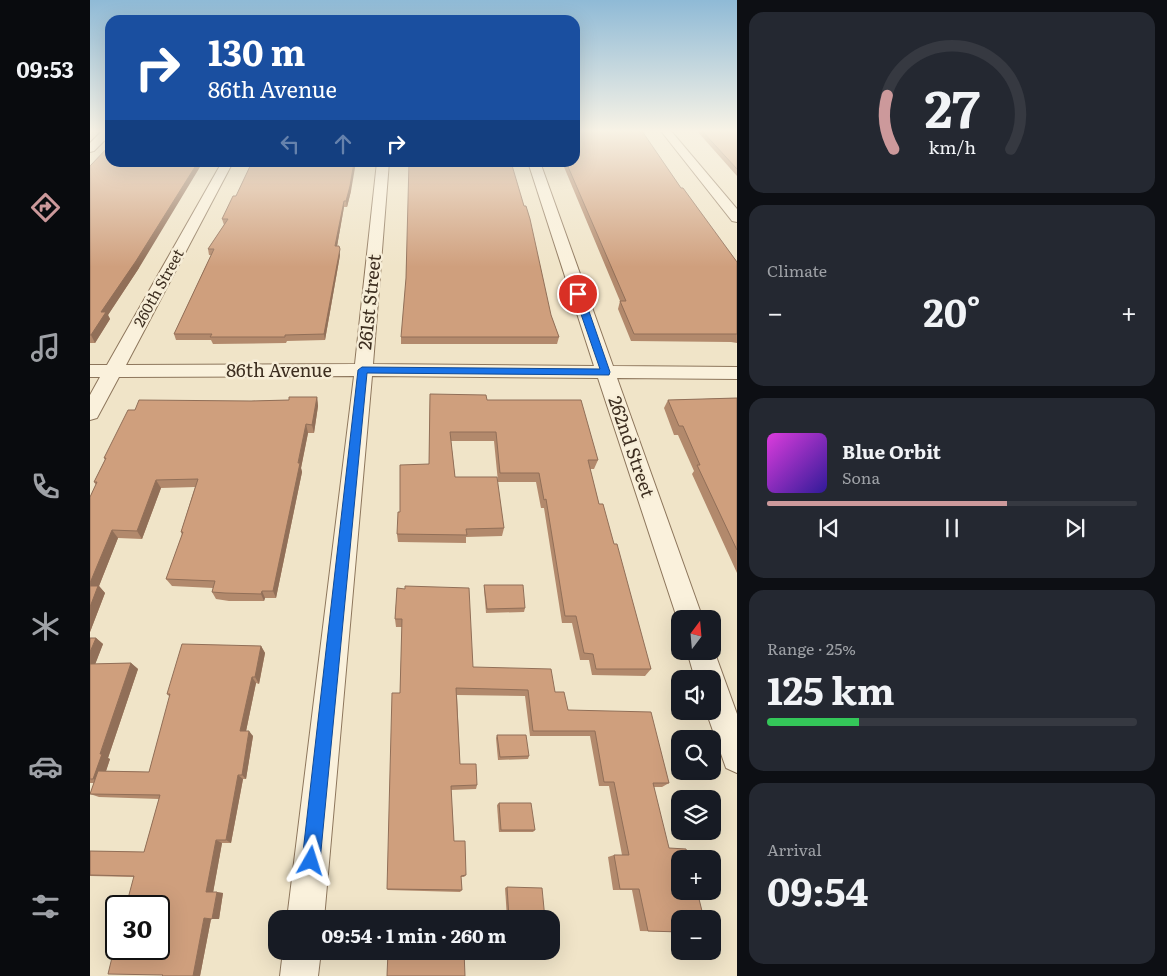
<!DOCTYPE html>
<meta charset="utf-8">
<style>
body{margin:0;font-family:Literata,serif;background:#242831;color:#f1f3f6;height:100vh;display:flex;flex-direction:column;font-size:19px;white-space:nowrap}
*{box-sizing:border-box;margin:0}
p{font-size:16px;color:#9ea1a6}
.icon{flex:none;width:28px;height:28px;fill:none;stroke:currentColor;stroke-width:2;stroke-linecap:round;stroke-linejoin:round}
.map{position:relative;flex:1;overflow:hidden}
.sheet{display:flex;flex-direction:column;gap:12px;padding:12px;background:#0d0f14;width:430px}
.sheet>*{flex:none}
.guide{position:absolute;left:15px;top:15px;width:475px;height:152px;border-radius:15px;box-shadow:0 5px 20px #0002;background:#1a4fa0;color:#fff;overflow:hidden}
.needle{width:32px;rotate:16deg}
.tools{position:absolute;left:581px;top:610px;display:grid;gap:10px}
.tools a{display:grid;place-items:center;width:50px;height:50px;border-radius:10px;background:#171b24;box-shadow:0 5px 20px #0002;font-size:25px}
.speed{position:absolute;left:15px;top:895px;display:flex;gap:10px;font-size:25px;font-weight:700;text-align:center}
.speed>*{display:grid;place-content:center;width:65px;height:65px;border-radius:50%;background:#171b24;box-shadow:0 5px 20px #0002;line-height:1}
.speed .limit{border:2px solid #111;border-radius:8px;background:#fff;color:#111}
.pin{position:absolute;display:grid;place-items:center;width:42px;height:42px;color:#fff;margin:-21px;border:2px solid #fff;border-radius:50%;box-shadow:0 1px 5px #0007}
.me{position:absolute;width:55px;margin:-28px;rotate:6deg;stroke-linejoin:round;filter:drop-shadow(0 0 4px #0008)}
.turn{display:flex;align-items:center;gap:18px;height:105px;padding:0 20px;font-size:22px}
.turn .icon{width:65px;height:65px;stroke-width:2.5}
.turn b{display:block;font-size:35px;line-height:42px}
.lanes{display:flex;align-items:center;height:48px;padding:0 20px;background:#0003;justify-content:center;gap:25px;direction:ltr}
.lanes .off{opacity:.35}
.big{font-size:38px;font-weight:700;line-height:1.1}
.sheet .widget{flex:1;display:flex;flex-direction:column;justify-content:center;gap:8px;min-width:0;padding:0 18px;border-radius:15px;background:#242831}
.sheet .dial{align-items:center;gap:0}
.dial svg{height:130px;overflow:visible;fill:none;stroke:#363941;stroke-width:7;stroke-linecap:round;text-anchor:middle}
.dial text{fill:#f1f3f6;stroke:none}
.song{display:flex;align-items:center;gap:15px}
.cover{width:60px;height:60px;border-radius:8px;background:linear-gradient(135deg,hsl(300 70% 55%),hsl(250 70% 35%))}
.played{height:5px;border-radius:2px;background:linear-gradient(90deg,#cc999b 65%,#363941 65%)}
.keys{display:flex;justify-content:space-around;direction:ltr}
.heat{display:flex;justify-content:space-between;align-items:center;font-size:28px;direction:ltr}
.charge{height:8px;border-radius:4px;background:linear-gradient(90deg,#34c759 25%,#363941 0)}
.trip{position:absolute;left:178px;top:910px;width:292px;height:50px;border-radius:15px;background:#171b24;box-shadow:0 5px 20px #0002;font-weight:700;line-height:50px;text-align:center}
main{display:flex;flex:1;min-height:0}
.tab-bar{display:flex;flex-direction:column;width:90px;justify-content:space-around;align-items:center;background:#090b0e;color:#9ea1a6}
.tab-bar .icon{width:35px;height:35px}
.tab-bar .current{color:#cc999b}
.tab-bar b{font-size:22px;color:#f1f3f6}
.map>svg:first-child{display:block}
</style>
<main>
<nav class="tab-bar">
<b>09:53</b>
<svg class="icon current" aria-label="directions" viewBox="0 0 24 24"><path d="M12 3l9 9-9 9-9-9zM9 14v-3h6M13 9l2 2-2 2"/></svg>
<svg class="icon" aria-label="music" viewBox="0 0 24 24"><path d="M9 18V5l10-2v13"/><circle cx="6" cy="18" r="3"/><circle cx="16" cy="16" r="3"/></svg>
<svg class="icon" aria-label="phone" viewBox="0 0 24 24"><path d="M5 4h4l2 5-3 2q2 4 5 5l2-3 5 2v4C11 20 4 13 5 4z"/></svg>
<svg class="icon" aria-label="climate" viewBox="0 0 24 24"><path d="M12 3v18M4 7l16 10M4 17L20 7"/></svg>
<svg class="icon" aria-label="car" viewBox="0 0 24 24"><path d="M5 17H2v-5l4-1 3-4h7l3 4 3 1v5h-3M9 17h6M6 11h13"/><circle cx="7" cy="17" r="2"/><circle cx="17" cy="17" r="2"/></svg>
<svg class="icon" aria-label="filters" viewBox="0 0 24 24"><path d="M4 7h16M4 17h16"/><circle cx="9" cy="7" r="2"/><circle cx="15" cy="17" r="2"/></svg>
</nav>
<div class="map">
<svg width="647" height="976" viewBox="0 0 647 976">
<rect width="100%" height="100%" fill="#f0e4c8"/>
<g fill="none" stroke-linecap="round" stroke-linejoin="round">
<!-- street casing -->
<g stroke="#8d765c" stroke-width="2">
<g id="street">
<polygon points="12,131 20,131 20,135 4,151 0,152 0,143"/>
<polygon points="571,131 581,131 647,209 647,222 642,221"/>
<polygon points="132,162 143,162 36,365 265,364 287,162 299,162 283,364 504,366 438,162 450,162 523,366 647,367 647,379 527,378 613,619 590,619 590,627 508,378 282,376 234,919 197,919 264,376 29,377 7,418 0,420 0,395 10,377 0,377 0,365 17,365"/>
<polygon points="622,645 647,714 647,773 636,768 616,711 622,711 622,679 605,679 597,651 622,651"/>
<polygon points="193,951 231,951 228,976 190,976"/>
</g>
</g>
<!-- street -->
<use href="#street" fill="#faf1dc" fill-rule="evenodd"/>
</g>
<!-- wall -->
<g fill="#b2896c">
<polygon points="607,131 647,131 647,176"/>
<polygon points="470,162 485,162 591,188 647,262 647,343 641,342 541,341 528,309 530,301 474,167 472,167"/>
<polygon points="0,166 49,268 18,315 20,319 5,343 0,343"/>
<polygon points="261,191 257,207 254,207 247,246 250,255 235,340 197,341 196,343 123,344 121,340 86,340 84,334 121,255 119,255 118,249 134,225 132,219 146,196"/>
<polygon points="461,315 469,337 467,344 311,344 311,337"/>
<polygon points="340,394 397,400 508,460 504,469 500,469 509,504 561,669 555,676 502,675 499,660 490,660 482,623 472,623 454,508 451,508 446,482 408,482 404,441 361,441 365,477 414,528 412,536 376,537 376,543 308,542 307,534 310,512 339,464"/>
<polygon points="227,397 228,406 224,433 218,433 211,468 212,472 186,598 175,598 174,601 139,601 126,599 122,592 123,588 82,586 76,579 92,535 91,532 105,487 71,488 52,539 28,538 9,586 15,593 0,632 0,497 6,485 4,482 15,460 14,458 45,410 161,401 199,400"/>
<polygon points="647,398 647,573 602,474 604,471 588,435 584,435 574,408 578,400"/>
<polygon points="394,585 435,608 434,612 396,613 394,589"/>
<polygon points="307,588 383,667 465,692 478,710 579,783 572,787 564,787 590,932 550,931 542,890 523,890 518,857 524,855 532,855 519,786 509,786 500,736 440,736 435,696 367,695 370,764 387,785 386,789 361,790 364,841 376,875 374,877 371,877 372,890 370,892 298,890 297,889 310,693 312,627 306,627 305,619"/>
<polygon points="0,638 6,638 13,644 5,664 41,663 48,669 18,758 20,759 16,771 59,772 80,697 77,694 171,646 175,653 169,684 166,683 156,731 163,736 156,779 153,779 141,843 132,843 123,892 133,893 129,919 121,919 110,976 72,976 73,975 43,877 0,876 0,851 54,852 69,799 9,797 0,794 4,783 0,783"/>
<polygon points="407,735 439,756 438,759 408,760 406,738"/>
<polygon points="409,803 445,830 443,832 409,832 407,805"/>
<polygon points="417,887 432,919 417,918 415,888"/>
</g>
<!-- shaded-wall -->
<g fill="#916f58">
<polygon points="108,162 113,162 49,268 18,315 20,319 5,343 1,335 11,312"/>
<polygon points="264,162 266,162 261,191 257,207 256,201"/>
<polygon points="254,201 254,207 246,252 245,246"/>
<polygon points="250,249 250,255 235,340 234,334"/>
<polygon points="227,397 228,406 224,433 222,425"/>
<polygon points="216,424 218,433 211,468 212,472 186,598 183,591"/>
<polygon points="66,480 71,488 52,539 47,531"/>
<polygon points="22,530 28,538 9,586 15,593 0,632 0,583"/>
<polygon points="172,591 175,598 174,601 171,594"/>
<polygon points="6,638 13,644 3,670 0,668 0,652"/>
<polygon points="171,646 175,653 169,684 165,677"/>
<polygon points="41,663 48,669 18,758 20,759 12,783 3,779 10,754"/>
<polygon points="162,677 166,683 155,736 150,731"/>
<polygon points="159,731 163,736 156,779 152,775"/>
<polygon points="148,775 153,779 141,843 136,840"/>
<polygon points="126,840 132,843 123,893 116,892"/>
<polygon points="127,892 133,893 129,919 122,919"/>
<polygon points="114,918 121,919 110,976 103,976"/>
</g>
<!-- building -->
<g fill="#cf9f7d" stroke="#916f58">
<polygon points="485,131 552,131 591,188 593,188 647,262 647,334 544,334 530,301 536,301 476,162 485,162"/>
<polygon points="612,131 647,131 647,169"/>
<polygon points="20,145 20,162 108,162 46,261 11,312 16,312 1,335 0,335 0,166"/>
<polygon points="162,162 264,162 260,186 256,201 254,201 245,246 249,246 250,249 234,334 195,335 195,337 120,337 122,334 84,334 124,249 118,249 138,219 132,219 143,196 146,196"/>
<polygon points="319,162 421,162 434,206 436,206 440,219 461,315 469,337 311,337 316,278"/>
<polygon points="340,394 396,395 397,400 491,400 508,460 498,460 509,504 513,504 524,544 527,544 561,669 506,669 503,654 494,653 486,616 475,616 456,499 454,500 449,473 410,473 406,432 360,432 365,477 407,477 414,528 376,529 377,535 307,534 308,512 310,512 310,465 339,464"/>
<polygon points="199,397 227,397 222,425 216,424 208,463 210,463 183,591 172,591 171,594 135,593 122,592 125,581 76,579 93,532 91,532 108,479 66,480 47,531 22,530 0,583 0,497 7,482 4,482 16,458 14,458 38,410 45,410 49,400 161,401 199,400"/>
<polygon points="647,398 647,550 607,465 610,465 593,426 589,426 578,400"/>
<polygon points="394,585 433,585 435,608 397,609"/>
<polygon points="0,586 8,586 0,607"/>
<polygon points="315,586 379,588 383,667 461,669 465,692 474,692 478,710 561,712 579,783 563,783 579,848 596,849 599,859 590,859 590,891 607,891 614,919 590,919 590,932 558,931 549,889 530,889 524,855 539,855 524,782 514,782 505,731 443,731 438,690 366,688 370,764 386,764 387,785 361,786 364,841 375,841 376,875 371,876 372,890 297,889 302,693 310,693 312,619 305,619 307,588 315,589"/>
<polygon points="0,638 6,638 0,652"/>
<polygon points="92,644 171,646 165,677 162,677 150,731 159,731 152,775 148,775 136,840 126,840 116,892 127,892 122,919 114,918 103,976 72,976 73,975 18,974 26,941 26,949 69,949 69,906 36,906 44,876 0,875 0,851 54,852 70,795 0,794 8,771 59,772 80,694 77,694"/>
<polygon points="41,663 10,754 12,754 3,779 0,779 0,664"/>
<polygon points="407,735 436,735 439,756 410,757"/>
<polygon points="409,803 441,803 445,830 411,830"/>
<polygon points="417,887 452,888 455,919 419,918"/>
<polygon points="298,951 374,951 375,976 297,976"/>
</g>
<!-- sky -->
<linearGradient id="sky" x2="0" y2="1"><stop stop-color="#8fbad6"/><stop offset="0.49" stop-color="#f8f3e6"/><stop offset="1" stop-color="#f8f3e6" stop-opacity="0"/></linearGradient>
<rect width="647" height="267" fill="url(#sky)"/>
<!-- route -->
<polygon fill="#1a73e8" stroke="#114b97" points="486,292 493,294 520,372 519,375 277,373 230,861 227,867 221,870 215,867 212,861 268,370 272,367 510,369 484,294"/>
<g text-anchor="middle" stroke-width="5" stroke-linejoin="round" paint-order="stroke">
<!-- far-street labels -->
<g font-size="15" fill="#3d2e20" stroke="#f7eed8">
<text transform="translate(69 288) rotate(-61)" y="5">260th Street</text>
</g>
<!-- street labels -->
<g font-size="18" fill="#3d2e20" stroke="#f7eed8">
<text transform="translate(280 302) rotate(-84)" y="6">261st Street</text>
<text x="189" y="377">86th Avenue</text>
<text transform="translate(541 447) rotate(71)" y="6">262nd Street</text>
</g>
</g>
</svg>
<div class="tools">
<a><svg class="needle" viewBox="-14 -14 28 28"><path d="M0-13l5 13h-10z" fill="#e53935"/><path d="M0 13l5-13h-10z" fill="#9ea1a6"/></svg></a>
<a><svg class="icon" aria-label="sound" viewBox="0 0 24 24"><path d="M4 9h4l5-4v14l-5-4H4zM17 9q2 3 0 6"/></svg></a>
<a><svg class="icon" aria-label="search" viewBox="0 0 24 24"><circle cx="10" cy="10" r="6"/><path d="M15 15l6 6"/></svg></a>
<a><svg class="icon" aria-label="layers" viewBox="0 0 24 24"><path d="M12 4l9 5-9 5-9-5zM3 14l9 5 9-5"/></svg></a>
<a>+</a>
<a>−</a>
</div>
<div class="speed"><div class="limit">30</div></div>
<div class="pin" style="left:488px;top:294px;background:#d93025"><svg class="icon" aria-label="arrive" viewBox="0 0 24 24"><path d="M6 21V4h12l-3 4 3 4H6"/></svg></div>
<svg class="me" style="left:221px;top:861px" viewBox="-20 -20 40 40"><path d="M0-17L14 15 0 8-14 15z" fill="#1a73e8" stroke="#fff" stroke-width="4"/></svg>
<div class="trip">09:54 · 1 min · 260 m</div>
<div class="guide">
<div class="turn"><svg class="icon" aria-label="right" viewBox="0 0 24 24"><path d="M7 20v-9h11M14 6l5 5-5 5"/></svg><div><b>130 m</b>86th Avenue</div></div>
<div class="lanes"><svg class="icon off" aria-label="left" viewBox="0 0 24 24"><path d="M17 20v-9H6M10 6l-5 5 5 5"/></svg><svg class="icon off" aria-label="ahead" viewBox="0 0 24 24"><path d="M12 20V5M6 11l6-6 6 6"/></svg><svg class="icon" aria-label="right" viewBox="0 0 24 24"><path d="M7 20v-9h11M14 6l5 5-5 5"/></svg></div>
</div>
</div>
<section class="sheet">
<div class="widget dial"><svg viewBox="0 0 100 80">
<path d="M14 69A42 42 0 1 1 86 69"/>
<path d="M14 69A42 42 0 0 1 10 36" stroke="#cc999b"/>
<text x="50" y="56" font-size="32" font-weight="700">27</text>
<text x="50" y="72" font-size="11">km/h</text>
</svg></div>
<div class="widget"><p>Climate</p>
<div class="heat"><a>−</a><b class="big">20°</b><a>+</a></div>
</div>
<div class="widget">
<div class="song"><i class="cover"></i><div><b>Blue Orbit</b><p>Sona</p></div></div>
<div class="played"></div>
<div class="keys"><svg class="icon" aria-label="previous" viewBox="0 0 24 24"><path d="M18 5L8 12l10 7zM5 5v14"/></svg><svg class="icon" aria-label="pause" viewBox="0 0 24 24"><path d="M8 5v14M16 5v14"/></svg><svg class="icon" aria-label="next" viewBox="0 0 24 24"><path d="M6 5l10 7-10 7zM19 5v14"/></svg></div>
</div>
<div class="widget"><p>Range · 25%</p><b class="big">125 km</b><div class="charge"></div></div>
<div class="widget"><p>Arrival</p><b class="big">09:54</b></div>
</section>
</main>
